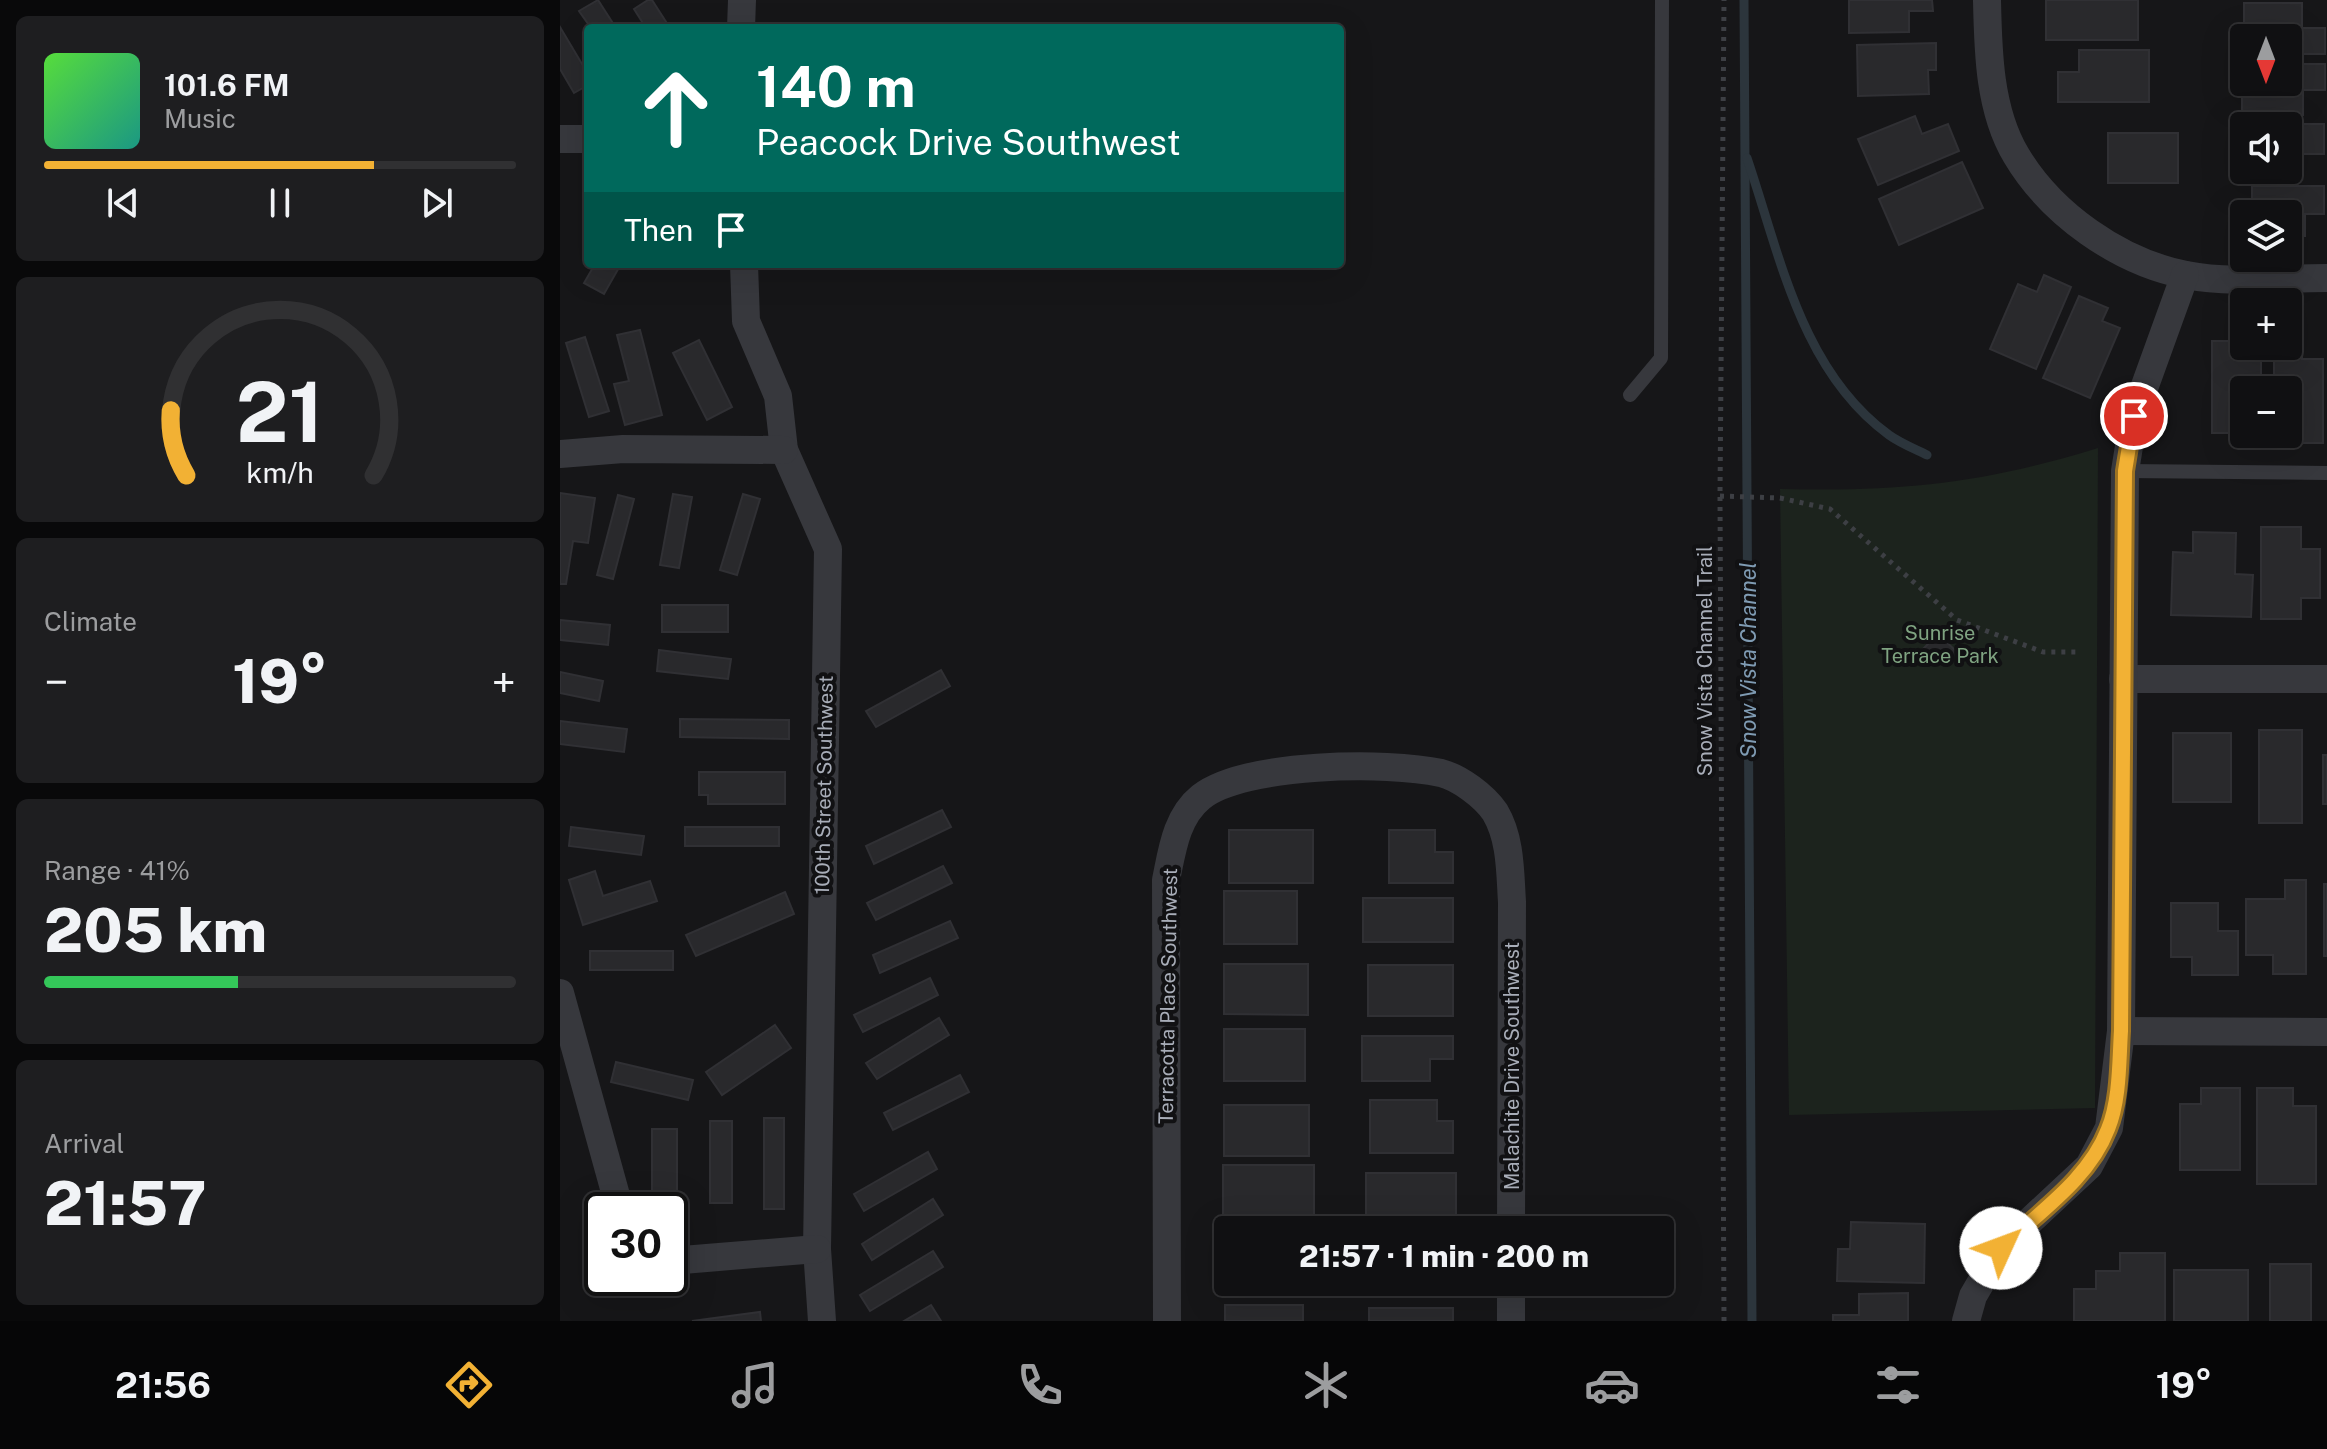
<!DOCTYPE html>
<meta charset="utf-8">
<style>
body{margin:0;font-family:"Public Sans",sans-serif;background:#1e1e20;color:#f1f3f6;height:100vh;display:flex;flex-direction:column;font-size:30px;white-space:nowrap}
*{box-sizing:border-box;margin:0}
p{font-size:26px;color:#9c9d9f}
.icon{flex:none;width:44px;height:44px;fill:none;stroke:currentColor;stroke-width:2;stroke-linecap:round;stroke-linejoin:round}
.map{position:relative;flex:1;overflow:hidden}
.sheet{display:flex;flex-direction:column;gap:16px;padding:16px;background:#09090a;width:560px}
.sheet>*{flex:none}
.guide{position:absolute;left:24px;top:24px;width:760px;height:244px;border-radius:8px;box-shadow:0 8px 32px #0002,0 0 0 2px #303032;background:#00695c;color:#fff;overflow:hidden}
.needle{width:52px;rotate:180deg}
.tools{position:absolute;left:1670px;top:24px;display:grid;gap:16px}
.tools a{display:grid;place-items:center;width:72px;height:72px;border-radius:8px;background:#101012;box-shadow:0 8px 32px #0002,0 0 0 2px #303032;font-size:40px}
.speed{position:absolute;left:24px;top:1192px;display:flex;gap:16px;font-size:40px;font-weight:700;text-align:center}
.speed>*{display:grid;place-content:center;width:104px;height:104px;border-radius:50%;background:#101012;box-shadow:0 8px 32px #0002,0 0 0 2px #303032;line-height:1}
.speed .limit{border:4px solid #111;border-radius:12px;background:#fff;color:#111}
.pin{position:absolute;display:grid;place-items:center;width:68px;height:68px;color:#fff;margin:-34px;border:4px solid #fff;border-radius:50%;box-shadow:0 2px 8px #0007}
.me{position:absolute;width:88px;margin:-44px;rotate:47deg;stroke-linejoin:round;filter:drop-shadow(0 0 6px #0008)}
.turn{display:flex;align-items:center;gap:28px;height:168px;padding:0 40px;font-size:36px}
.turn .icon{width:104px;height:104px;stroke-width:2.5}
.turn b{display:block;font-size:56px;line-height:68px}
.then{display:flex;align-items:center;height:76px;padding:0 40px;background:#0003;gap:16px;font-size:30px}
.big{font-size:60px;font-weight:800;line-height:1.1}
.sheet .tile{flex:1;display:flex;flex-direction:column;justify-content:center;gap:12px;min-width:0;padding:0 28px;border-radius:12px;background:#1e1e20}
.sheet .dial{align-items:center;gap:0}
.dial svg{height:208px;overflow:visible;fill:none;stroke:#303032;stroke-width:7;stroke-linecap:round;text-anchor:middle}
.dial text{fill:#f1f3f6;stroke:none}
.song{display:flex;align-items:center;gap:24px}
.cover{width:96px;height:96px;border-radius:12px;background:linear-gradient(135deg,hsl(110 70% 55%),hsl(170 70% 35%))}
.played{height:8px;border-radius:4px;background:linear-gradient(90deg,#f2b134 70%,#303032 70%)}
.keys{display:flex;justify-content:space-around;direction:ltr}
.heat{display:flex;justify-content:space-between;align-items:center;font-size:44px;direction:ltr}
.charge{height:12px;border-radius:6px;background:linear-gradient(90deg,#34c759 41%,#303032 0)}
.trip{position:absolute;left:654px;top:1216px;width:460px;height:80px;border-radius:8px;background:#101012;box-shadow:0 8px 32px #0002,0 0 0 2px #303032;font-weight:800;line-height:80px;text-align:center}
.tabs{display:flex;height:128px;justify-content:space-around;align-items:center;background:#060607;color:#9c9d9f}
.tabs .icon{width:56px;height:56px}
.tabs .active{color:#f2b134}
.tabs b{font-size:36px;color:#f1f3f6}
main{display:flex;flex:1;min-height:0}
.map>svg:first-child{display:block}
</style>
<main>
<section class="sheet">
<div class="tile">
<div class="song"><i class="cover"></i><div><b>101.6 FM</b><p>Music</p></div></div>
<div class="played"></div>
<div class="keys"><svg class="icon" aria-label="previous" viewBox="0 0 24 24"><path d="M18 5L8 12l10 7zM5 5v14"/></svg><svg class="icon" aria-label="pause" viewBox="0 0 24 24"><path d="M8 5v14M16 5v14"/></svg><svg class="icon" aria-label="next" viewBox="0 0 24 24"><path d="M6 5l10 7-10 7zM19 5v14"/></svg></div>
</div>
<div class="tile dial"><svg viewBox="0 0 100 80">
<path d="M14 69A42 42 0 1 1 86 69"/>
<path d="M14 69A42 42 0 0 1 8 44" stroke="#f2b134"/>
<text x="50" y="56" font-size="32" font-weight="700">21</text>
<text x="50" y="72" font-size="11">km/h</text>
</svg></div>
<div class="tile"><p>Climate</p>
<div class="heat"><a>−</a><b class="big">19°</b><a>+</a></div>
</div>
<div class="tile"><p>Range · 41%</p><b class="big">205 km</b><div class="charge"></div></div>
<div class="tile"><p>Arrival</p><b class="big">21:57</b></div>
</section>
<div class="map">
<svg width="1767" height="1321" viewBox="0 0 1767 1321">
<rect width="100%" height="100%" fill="#161618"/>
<!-- green -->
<path fill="#1c231d" d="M1538 448 1535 1108 1229 1115 1220 489C1340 492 1422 484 1538 448Z"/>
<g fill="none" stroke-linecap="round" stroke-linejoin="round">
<!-- stream -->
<g stroke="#2c353c" stroke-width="9">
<polyline points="1184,0 1192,1321"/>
<path d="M1187 158C1220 255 1241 371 1329 435 1340 443 1355 449 1367 455"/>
</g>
</g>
<!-- building -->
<g fill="#29292c" stroke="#303034" stroke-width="2" fill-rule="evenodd">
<polygon points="38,0 56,28 31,28 19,11"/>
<polygon points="88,0 92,0 110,28 86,28 74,9"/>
<polygon points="1289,0 1372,0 1373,11 1349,11 1349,32 1289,33"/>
<rect x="1486" y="0" width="92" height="40"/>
<polygon points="1684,3 1742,3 1742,28 1765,28 1765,54 1728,54 1728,38 1684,38"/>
<polygon points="0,27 28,74 28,85 14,93 0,69"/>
<polygon points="1376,43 1376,70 1368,70 1369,94 1298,96 1297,45"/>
<polygon points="1519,50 1589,50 1589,102 1498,102 1498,72 1519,72"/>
<polygon points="1682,64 1684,82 1728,82 1728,64 1765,64 1765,90 1743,90 1743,115 1682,115"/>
<polygon points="1355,116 1362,134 1388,124 1399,151 1318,185 1298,139"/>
<path d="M1677 124H1764V154H1741V175H1677ZM1684 126H1728V170H1684Z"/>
<rect x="1548" y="133" width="70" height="50"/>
<polygon points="1402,162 1423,208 1339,245 1319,199"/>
<polygon points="1692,186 1764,186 1764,214 1745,214 1745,236 1728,236 1728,214 1692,214"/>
<polygon points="35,264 61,264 44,294 24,283"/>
<polygon points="1484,275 1511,287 1476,369 1430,349 1458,284 1477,292"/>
<polygon points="1519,296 1548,308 1542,321 1560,328 1530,398 1483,378"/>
<polygon points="80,330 102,415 65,425 54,384 69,381 57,335"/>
<polygon points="25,337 49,411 29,417 6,343"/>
<polygon points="139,340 172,407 147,420 113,353"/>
<polygon points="1652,341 1684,341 1684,346 1701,346 1701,390 1684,390 1684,433 1652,433"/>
<polygon points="1728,341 1742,341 1742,359 1763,359 1763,443 1714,443 1714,434 1728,434 1728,390 1714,390 1714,346 1728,346"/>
<polygon points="0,493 35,498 28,543 13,541 6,584 0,584"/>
<polygon points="113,494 132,497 119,568 100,565"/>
<polygon points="183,494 200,499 177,575 160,570"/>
<polygon points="58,495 74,499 53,579 37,575"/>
<polygon points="1701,527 1741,527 1741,549 1760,549 1760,598 1741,598 1741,619 1701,619"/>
<polygon points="1633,532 1676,533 1675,574 1693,575 1691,617 1611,615 1613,552 1633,553"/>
<rect x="102" y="605" width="66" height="27"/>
<polygon points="0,620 50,625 48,645 0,640"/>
<polygon points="1378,634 1397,652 1385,665 1379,659 1374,665 1360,652"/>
<polygon points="99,650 171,659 168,679 97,671"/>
<polygon points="381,670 390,686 316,727 306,711"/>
<polygon points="0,672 43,681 39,701 0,693"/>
<polygon points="120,719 229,720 229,739 120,737"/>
<polygon points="0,721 67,729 64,752 0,744"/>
<rect x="1699" y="730" width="43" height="93"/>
<rect x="1613" y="733" width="58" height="69"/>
<rect x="1763" y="755" width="4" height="49"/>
<polygon points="139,772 225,772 225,804 148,804 148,795 139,795"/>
<polygon points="382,810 391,827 314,864 306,846"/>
<polygon points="11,827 84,836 81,855 9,846"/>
<rect x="125" y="827" width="94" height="19"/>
<rect x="669" y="830" width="84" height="53"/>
<polygon points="829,830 875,830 875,852 893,852 893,883 829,883"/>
<polygon points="383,866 392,883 316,920 307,903"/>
<polygon points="35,871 43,896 90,881 97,901 23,925 9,880"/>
<polygon points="1725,880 1746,880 1746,974 1713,974 1713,955 1686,955 1686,899 1725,899"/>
<rect x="1764" y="884" width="3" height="72"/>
<rect x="664" y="891" width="73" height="53"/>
<polygon points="225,892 234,914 136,956 126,935"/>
<rect x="803" y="898" width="90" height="44"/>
<polygon points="1611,903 1658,903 1658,931 1678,931 1678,975 1632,975 1632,957 1611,957"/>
<polygon points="390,921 398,938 320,973 313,955"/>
<rect x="30" y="951" width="83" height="19"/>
<polygon points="664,964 748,964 748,1015 664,1014"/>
<rect x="808" y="965" width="85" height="51"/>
<polygon points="370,978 378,995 303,1032 294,1015"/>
<polygon points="379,1018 389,1035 317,1079 306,1063"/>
<polygon points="215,1025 231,1048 162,1095 146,1072"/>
<rect x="664" y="1029" width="81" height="52"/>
<polygon points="802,1036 893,1036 893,1059 870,1059 870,1081 802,1081"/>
<polygon points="56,1062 133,1080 128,1100 51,1082"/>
<polygon points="400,1075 409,1092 333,1130 324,1113"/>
<polygon points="1641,1088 1680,1088 1680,1170 1620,1170 1620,1104 1641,1104"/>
<polygon points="1697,1088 1733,1088 1733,1106 1756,1106 1756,1184 1697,1184"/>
<polygon points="810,1100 877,1100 877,1121 893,1121 893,1153 810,1153"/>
<rect x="664" y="1105" width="85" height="51"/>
<rect x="204" y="1118" width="20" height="91"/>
<rect x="150" y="1121" width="22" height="82"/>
<polygon points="92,1129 117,1129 117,1222 110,1222 110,1210 92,1210"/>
<polygon points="368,1152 377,1169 304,1211 294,1194"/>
<rect x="663" y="1165" width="91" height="53"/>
<rect x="806" y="1173" width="90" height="45"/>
<polygon points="373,1199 383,1215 312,1260 302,1244"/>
<polygon points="1291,1222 1365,1224 1364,1283 1277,1281 1278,1249 1290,1249"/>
<polygon points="664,1242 668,1242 668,1282 755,1282 755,1294 664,1294"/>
<polygon points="373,1251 383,1267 310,1311 300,1295"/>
<polygon points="1560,1253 1605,1253 1605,1321 1514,1321 1514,1289 1536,1289 1536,1271 1560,1271"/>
<rect x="1710" y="1264" width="41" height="57"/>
<rect x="1614" y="1270" width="74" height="51"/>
<rect x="823" y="1282" width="72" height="5"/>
<polygon points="1348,1293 1348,1321 1273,1321 1273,1315 1299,1315 1299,1294"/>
<polygon points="371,1305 381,1321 344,1321"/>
<rect x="665" y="1305" width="78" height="16"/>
<rect x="809" y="1308" width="84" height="13"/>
<polygon points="200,1312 201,1321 132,1321"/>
</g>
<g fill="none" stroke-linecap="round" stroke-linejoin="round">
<!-- path -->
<g stroke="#3d3f44" stroke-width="5" stroke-dasharray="4 6" stroke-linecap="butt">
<polyline points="1160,496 1220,498 1270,509 1397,620 1483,652 1521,652"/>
<polyline points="1164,1321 1160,496 1164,0"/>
</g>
<!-- service -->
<g stroke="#37383d" stroke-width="14">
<polyline points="1070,395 1101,358 1102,0"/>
<polyline points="1565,471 1767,473"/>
</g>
<!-- minor -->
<g stroke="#37383d" stroke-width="28">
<path d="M1427 0C1428 50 1429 110 1456 155 1491 214 1559 262 1626 275 1672 284 1721 278 1767 278"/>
<polyline points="181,28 182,0"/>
<polyline points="0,139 28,139"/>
<polyline points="184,264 186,321 218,396 224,450 268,549 257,1249 262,1321"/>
<polyline points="0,454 63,449 224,450"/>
<polyline points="1563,679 1767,679"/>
<polyline points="0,993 60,1210"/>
<polyline points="1561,1031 1767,1032"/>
<polyline points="110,1261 257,1249"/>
<path d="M607 1321 606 880C612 851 616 817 641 797 684 763 828 761 881 773 900 778 924 796 935 812 951 839 950 872 952 902L951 1230"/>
<polyline points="951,1321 951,1282"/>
<polyline points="1406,1321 1413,1296 1441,1248 1529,1166 1549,1128 1561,1031 1565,471 1574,416 1625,275"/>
</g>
</g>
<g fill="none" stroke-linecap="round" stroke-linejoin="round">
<!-- route casing -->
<g stroke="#9d7322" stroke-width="20">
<path id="route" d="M1441 1248C1479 1212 1529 1179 1548 1129 1560 1100 1559 1062 1561 1031L1565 471 1574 416"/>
</g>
<!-- route -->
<use href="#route" stroke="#f2b134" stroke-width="14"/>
</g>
<g text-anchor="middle" stroke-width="8" stroke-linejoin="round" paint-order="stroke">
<!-- park labels -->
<g font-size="20" fill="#7fa381" stroke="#111113">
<text x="1380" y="640">Sunrise<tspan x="1380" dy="23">Terrace Park</tspan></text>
</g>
<!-- street labels -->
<g font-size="20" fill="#a8adb8" stroke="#111113">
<text transform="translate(1145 661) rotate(-90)" y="7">Snow Vista Channel Trail</text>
<text transform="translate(264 785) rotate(-89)" y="7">100th Street Southwest</text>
<text transform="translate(608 996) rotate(-89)" y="7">Terracotta Place Southwest</text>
<text transform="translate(952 1066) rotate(-90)" y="7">Malachite Drive Southwest</text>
</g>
<!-- water labels -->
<g font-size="22" font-style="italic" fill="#7f9bb3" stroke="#111113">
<text transform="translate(1188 660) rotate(-90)" y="8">Snow Vista Channel</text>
</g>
</g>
</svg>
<div class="tools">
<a><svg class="needle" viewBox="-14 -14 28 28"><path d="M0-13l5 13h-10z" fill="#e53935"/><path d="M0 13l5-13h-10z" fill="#9c9d9f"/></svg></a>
<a><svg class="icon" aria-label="sound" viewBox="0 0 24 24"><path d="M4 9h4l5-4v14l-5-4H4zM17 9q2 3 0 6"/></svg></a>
<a><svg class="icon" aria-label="layers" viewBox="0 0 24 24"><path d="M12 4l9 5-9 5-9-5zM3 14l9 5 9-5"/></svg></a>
<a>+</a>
<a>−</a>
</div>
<div class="speed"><div class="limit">30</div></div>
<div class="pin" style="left:1574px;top:416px;background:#d93025"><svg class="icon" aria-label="arrive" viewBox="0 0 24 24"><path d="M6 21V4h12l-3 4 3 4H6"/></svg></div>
<svg class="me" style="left:1441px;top:1248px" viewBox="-20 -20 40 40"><circle r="19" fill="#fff"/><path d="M0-13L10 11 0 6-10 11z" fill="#f2b134"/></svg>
<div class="trip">21:57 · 1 min · 200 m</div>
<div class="guide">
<div class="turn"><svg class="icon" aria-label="ahead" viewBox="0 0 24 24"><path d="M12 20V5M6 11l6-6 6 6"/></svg><div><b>140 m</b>Peacock Drive Southwest</div></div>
<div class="then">Then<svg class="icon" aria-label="arrive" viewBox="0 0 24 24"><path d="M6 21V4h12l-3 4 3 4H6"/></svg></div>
</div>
</div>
</main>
<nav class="tabs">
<b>21:56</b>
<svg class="icon active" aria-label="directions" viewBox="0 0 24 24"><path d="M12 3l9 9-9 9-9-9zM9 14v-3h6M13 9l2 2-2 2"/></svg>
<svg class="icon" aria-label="music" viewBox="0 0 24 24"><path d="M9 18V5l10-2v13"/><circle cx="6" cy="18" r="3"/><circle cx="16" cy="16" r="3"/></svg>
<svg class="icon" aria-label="phone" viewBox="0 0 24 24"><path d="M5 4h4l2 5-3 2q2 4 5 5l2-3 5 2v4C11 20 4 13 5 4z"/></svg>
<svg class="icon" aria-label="climate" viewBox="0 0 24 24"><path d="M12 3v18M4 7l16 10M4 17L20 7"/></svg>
<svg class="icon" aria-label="car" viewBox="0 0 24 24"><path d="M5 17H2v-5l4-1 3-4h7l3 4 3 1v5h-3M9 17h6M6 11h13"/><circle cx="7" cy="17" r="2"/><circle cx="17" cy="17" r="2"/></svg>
<svg class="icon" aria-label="filters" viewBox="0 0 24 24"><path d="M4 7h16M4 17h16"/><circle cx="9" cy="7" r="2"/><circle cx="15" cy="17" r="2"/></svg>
<b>19°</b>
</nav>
